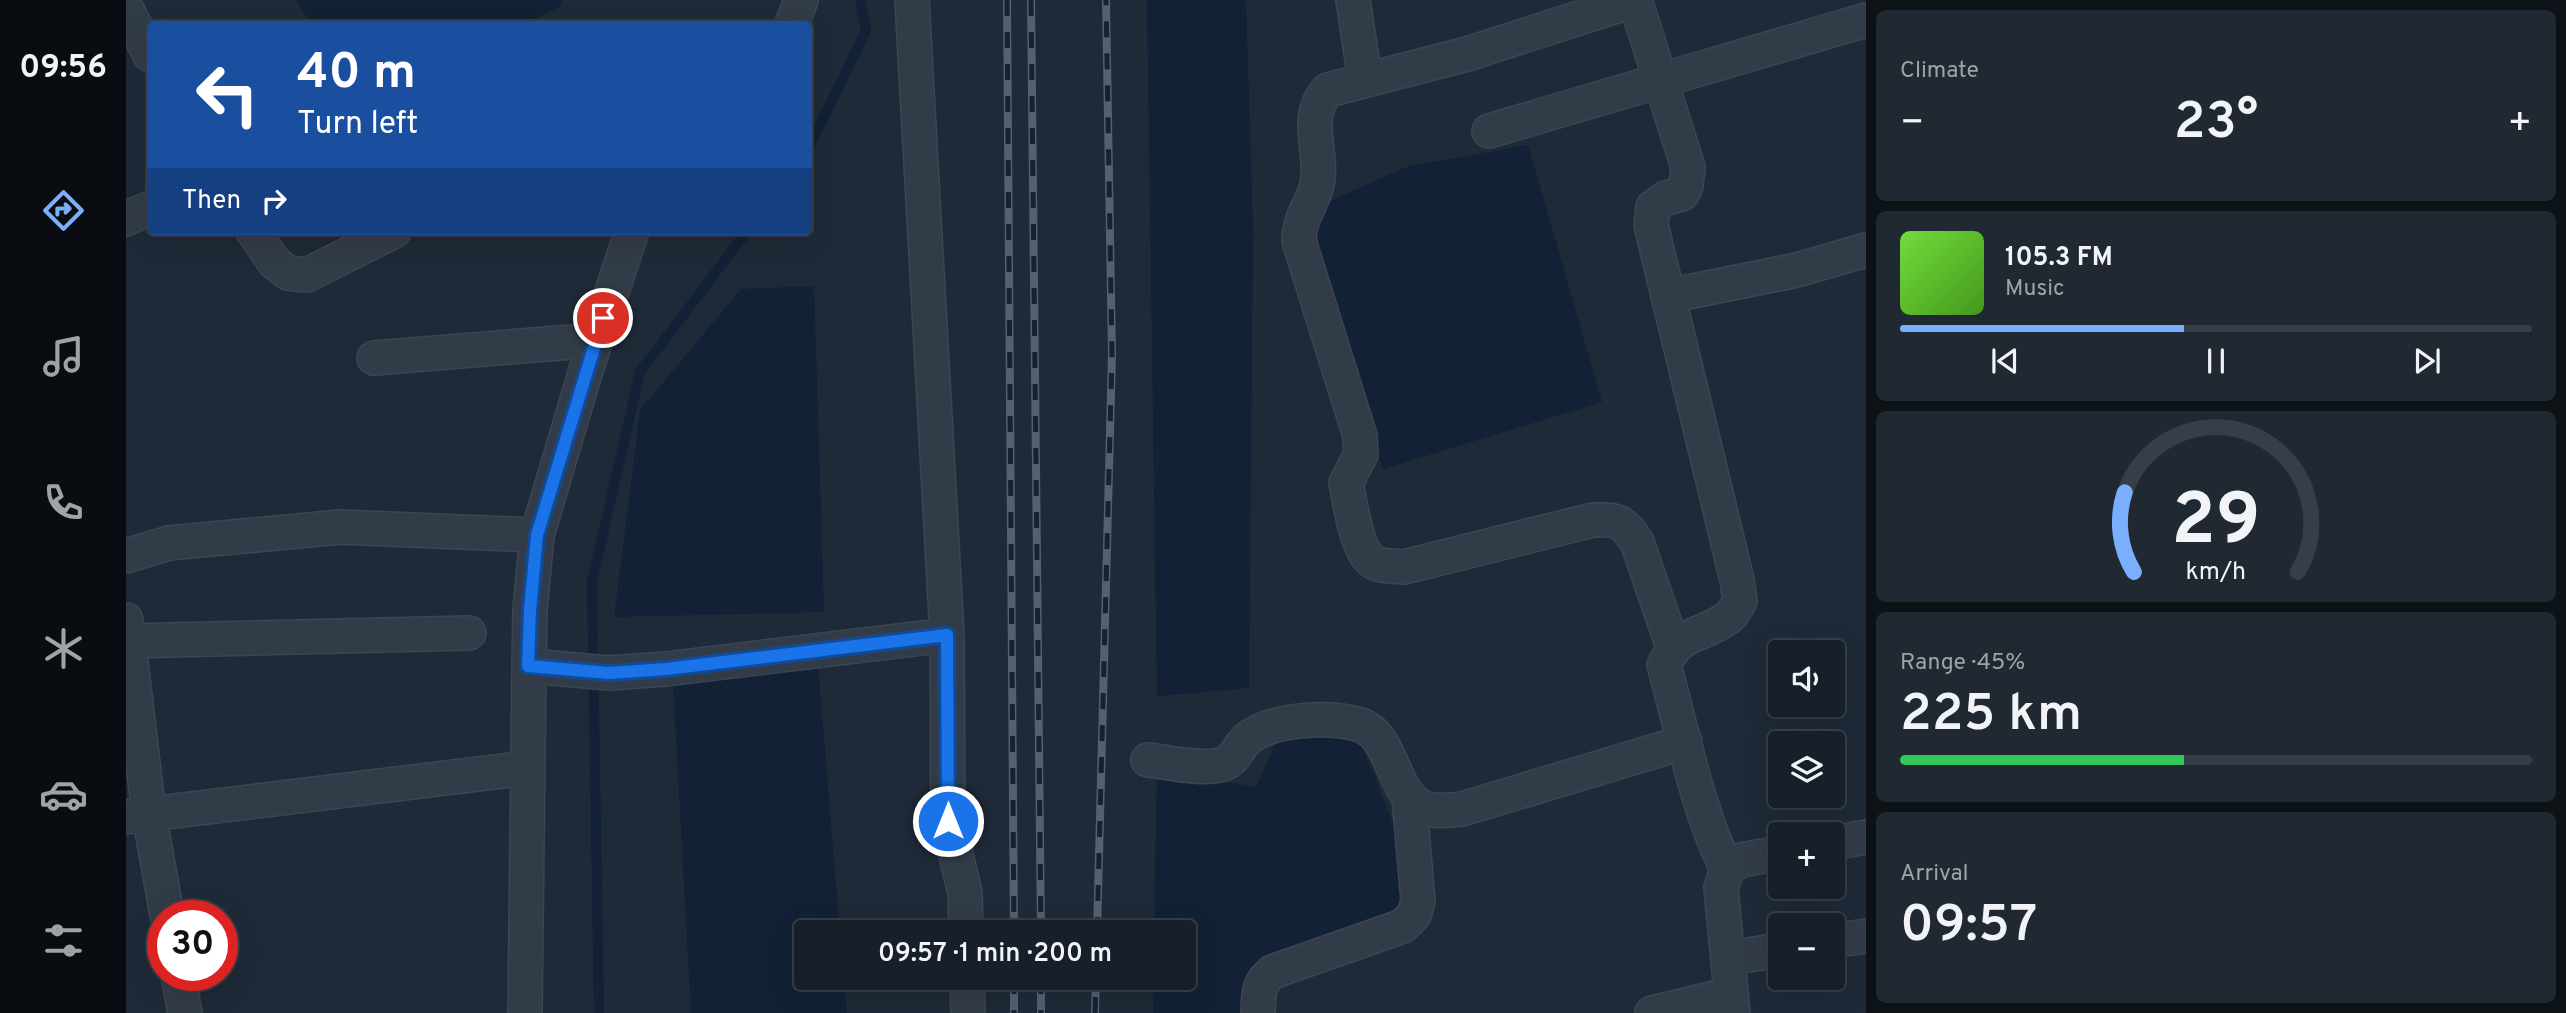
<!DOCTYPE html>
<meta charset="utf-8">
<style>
body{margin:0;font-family:Overpass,sans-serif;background:#202832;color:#f1f3f6;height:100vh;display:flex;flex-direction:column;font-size:26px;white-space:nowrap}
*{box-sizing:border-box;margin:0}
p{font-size:23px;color:#9ea3a8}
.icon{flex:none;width:38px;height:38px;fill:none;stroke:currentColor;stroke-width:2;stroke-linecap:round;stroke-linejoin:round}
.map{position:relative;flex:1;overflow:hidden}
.details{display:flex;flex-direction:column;gap:10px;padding:10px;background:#0d1217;width:700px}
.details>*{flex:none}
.top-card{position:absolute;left:21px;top:21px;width:665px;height:214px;border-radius:7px;box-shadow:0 7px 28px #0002,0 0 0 2px #363e47;background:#1a4fa0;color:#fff;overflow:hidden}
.tools{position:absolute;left:1642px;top:640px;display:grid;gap:14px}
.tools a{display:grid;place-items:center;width:77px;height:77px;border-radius:7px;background:#17202a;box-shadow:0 7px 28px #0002,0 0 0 2px #363e47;font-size:35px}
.speed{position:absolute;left:21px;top:900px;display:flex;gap:14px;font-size:35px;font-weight:700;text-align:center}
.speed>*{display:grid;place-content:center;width:91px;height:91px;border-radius:50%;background:#17202a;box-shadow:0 7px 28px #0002,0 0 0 2px #363e47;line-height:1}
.speed .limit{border:10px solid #d22;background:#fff;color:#111}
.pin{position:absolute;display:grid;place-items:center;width:60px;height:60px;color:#fff;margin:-30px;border:4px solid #fff;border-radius:50%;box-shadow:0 2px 7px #0007}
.me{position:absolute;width:77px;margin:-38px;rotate:0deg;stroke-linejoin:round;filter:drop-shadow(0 0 5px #0008)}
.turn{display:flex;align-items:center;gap:24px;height:147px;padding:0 35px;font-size:32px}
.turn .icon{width:91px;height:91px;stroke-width:2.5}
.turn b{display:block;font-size:49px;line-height:60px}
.then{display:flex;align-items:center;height:66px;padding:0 35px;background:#0003;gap:14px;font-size:26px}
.big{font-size:52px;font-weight:600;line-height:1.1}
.details .tile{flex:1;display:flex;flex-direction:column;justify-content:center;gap:10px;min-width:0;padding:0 24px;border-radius:10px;background:#202832}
.details .dial{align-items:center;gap:0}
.dial svg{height:182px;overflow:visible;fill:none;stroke:#363e47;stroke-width:7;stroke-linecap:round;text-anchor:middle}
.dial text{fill:#f1f3f6;stroke:none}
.song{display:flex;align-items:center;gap:21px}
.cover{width:84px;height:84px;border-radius:10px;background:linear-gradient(135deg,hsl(100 70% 55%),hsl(100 70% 35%))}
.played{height:7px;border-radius:4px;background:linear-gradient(90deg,#79affd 45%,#363e47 45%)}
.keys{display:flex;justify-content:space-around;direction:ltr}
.heat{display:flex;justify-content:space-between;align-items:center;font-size:38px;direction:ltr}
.charge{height:10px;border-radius:5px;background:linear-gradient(90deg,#34c759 45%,#363e47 0)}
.trip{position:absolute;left:668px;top:920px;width:402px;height:70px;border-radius:7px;background:#17202a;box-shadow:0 7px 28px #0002,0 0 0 2px #363e47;font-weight:600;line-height:70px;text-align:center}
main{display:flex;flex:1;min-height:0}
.tabs{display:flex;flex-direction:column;width:126px;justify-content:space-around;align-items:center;background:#090d11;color:#9ea3a8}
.tabs .icon{width:49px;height:49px}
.tabs .current{color:#79affd}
.tabs b{font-size:32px;color:#f1f3f6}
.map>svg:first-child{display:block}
</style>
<main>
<nav class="tabs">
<b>09:56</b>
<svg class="icon current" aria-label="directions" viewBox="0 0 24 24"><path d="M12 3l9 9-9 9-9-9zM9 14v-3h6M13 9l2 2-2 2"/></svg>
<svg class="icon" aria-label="music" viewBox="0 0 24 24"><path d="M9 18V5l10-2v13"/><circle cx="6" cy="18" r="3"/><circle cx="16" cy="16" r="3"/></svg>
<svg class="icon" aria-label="phone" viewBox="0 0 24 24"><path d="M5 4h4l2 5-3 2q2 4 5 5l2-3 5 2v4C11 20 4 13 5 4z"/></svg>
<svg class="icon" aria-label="climate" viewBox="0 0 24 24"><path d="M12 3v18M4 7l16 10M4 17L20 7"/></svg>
<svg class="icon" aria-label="car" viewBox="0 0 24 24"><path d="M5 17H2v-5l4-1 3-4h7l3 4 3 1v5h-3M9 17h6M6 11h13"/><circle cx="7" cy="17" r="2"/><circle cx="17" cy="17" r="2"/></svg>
<svg class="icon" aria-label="filters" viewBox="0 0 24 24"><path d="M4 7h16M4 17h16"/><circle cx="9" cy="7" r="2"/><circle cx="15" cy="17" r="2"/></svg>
</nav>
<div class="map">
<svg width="1740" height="1013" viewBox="0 0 1740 1013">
<rect width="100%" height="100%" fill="#1f2a38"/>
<!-- water -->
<g fill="#122135">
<polygon points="170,0 436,0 436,5 399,24 185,24"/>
<polygon points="1021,0 1120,0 1127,230 1123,688 1031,696"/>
<polygon points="1402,145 1476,402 1257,469 1181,211 1283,166"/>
<polygon points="688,286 698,612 488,617 514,410 615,289"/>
<polygon points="692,665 714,933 681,933 681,978 718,978 721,1013 565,1013 547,682"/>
<polygon points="1231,733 1274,841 1282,910 1124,967 1118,1013 1027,1013 1028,978 1059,978 1059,933 1028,933 1031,769 1130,787 1154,735"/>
</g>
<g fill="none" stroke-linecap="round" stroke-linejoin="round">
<!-- stream -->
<g stroke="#122135" stroke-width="10">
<polyline points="682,150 740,30 734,0"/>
<polyline points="473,1013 466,581 514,372 621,231"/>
</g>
<!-- minor casing -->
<g stroke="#3c4552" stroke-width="36">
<g id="minor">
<polyline points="786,0 821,635 822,821 839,893 840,933"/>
<polyline points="1227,0 1239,79"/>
<path d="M1509 0 1341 54 1202 90C1176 118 1198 151 1191 185 1186 205 1173 217 1173 241L1234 436 1235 454 1220 483C1224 502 1230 549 1246 561 1254 567 1268 566 1278 567L1467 520C1492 519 1497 521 1511 542L1547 647"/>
<path d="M1509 0 1562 167 1560 186 1556 194 1540 198 1527 207 1525 225 1611 580 1614 601C1610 607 1606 616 1600 619 1573 638 1555 630 1538 665 1556 729 1571 810 1601 869"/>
<polyline points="0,8 24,55"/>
<polyline points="666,24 675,0"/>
<polyline points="1363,131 1740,20"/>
<polyline points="0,219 24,208"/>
<polyline points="127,231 148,262 162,273 181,275 268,231"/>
<polyline points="1542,296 1671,270 1740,250"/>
<polyline points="248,358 470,340"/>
<polyline points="0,556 43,543 214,527 411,535"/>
<polyline points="0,620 23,814 41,915"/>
<polyline points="0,641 343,633"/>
<polyline points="403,666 483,673 540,669 821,635"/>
<path d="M1022 760C1042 762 1079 771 1097 764 1112 758 1112 746 1122 738 1147 719 1201 716 1231 724 1267 733 1264 788 1294 806 1306 813 1322 810 1336 809L1559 742"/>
<polyline points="0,817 401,768"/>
<polyline points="1706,843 1740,837"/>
<polyline points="1706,941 1740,936"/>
<polyline points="1602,958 1654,950"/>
<polyline points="52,975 59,1013"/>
<polyline points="841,978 842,1013"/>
<polyline points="399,1013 403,666 404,610 411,535 460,370 506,231"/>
<path d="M1132 1013C1133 994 1131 985 1146 972L1277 926 1288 915 1292 901 1283 797"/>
<polyline points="1526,1013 1605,994"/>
<polyline points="1607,1013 1595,888 1601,869 1615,860 1654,853"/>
</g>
</g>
<!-- minor -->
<use href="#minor" stroke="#323c48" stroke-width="33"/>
<!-- rail casing -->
<g stroke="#546070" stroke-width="8">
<g id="rail">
<polyline points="881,0 888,933"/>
<polyline points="905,0 915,933"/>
<polyline points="971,933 986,354 980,0"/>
<polyline points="888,978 888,1013"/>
<polyline points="915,978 915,1013"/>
<polyline points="969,1013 970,978"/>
</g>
</g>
<!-- rail -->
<use href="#rail" stroke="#18212c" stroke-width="5" stroke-dasharray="16" stroke-linecap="butt"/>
</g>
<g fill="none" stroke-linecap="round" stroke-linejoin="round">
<!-- route casing -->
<g stroke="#114b97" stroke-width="18">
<polyline id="route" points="477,318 411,535 404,610 402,666 483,673 540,669 821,635 822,821"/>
</g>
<!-- route -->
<use href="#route" stroke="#1a73e8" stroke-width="12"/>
</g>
</svg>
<div class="tools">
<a><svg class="icon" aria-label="sound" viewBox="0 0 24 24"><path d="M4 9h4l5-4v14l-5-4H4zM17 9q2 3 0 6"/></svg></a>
<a><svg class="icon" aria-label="layers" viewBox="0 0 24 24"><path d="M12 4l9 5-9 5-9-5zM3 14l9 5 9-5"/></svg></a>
<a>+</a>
<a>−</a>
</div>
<div class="speed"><div class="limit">30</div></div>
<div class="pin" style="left:477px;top:318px;background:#d93025"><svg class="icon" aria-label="arrive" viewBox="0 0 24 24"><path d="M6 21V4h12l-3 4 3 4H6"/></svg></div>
<svg class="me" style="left:822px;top:821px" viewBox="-20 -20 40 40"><circle r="17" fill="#1a73e8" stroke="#fff" stroke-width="3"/><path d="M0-11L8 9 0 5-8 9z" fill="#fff"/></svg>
<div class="trip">09:57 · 1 min · 200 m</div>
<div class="top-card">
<div class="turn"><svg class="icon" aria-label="left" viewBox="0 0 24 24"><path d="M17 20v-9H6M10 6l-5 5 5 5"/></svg><div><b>40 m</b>Turn left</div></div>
<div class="then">Then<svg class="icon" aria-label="right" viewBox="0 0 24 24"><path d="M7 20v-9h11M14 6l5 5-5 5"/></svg></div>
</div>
</div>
<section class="details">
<div class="tile"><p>Climate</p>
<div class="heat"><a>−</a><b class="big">23°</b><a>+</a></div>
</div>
<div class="tile">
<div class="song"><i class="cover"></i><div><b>105.3 FM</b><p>Music</p></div></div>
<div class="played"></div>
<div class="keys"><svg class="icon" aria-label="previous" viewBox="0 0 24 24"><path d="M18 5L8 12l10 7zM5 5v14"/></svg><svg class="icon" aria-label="pause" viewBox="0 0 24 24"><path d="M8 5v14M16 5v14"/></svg><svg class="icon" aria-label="next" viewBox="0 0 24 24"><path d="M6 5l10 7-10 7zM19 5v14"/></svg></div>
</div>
<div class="tile dial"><svg viewBox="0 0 100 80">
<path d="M14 69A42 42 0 1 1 86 69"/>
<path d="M14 69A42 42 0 0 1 10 34" stroke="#79affd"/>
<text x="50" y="56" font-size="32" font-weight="700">29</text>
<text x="50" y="72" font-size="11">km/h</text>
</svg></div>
<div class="tile"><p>Range · 45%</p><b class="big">225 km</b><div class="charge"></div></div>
<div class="tile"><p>Arrival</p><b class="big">09:57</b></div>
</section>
</main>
